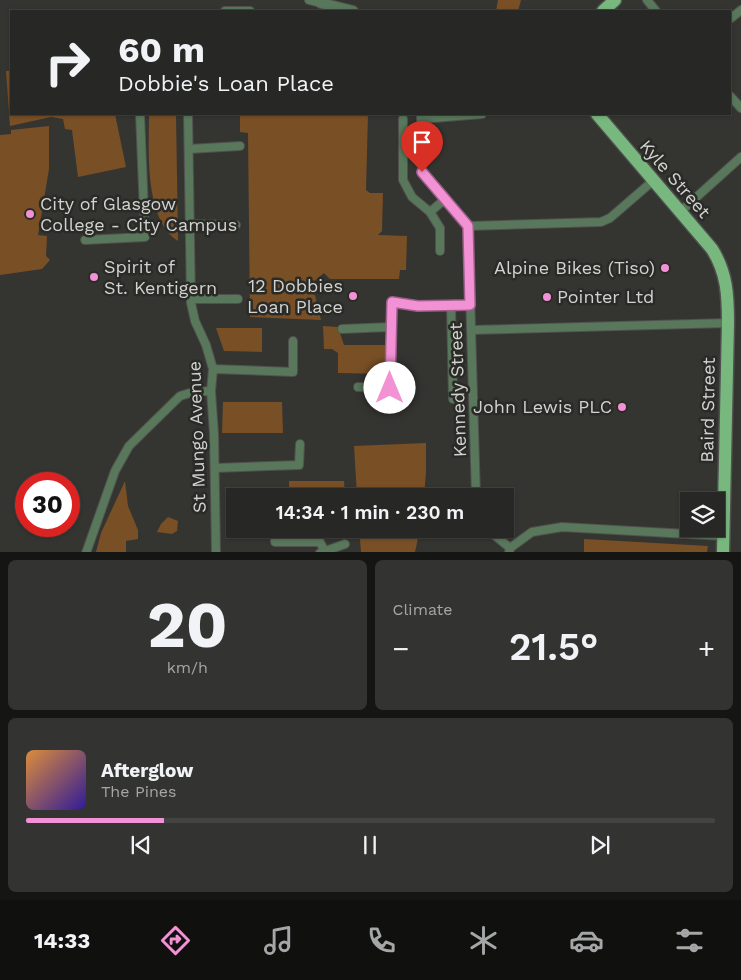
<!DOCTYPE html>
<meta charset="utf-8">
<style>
body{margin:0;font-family:"Work Sans",sans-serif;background:#333432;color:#f1f3f6;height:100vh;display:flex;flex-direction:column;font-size:19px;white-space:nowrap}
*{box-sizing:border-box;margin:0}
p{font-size:16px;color:#a4a6a7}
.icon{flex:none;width:28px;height:28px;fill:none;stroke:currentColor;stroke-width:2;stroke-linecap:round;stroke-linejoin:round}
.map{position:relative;height:552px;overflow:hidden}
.sheet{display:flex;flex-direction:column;gap:8px;padding:8px;background:#151614;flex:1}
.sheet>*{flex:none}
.top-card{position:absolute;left:10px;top:10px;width:721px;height:105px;border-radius:0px;box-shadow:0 1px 4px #0004,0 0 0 1px #434442;background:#272825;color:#f1f3f6;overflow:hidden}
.tools{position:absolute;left:680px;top:492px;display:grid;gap:10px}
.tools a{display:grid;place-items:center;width:45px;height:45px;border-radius:0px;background:#272825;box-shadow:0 1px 4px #0004,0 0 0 1px #434442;font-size:25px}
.speed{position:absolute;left:15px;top:472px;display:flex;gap:10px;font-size:25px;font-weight:700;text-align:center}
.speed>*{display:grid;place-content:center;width:65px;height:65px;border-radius:50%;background:#272825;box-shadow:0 1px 4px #0004,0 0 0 1px #434442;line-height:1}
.speed .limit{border:8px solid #d22;background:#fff;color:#111}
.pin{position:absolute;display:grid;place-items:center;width:42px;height:42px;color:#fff;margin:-51px -21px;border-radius:50% 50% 50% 0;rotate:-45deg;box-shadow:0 0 5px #0007}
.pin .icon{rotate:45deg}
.me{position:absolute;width:55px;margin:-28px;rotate:0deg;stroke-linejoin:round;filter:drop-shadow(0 0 4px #0008)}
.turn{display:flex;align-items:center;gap:18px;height:105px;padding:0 25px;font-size:22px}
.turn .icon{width:65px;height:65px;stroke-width:2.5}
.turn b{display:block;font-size:35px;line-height:42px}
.big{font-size:38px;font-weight:600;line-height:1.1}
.sheet .tile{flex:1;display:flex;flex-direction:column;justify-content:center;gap:8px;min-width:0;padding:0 18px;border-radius:8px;background:#333432}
.sheet .dial{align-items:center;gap:0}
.dial b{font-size:65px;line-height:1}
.song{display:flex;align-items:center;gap:15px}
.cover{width:60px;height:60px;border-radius:8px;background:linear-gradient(135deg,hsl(30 70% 55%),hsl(250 70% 35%))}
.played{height:5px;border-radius:2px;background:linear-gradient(90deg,#f391d5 20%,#434442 20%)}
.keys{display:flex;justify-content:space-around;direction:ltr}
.heat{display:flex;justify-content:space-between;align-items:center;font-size:28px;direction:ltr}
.sheet .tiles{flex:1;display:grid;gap:8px;grid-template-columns:1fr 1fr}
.tile:last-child{grid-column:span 2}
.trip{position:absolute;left:226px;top:488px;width:288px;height:50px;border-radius:0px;background:#272825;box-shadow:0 1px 4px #0004,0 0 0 1px #434442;font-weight:600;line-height:50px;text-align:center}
.menu{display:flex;height:80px;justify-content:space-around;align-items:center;background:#10100f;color:#a4a6a7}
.menu .icon{width:35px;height:35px}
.menu .current{color:#f391d5}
.menu b{font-size:22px;color:#f1f3f6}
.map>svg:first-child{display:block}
</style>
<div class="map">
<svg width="741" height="553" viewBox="0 0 741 553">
<rect width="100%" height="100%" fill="#343531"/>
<!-- green -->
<g fill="#794f26">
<polygon points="498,0 521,0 518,11 496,11"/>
<polygon points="6,71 11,71 11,114 115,114 126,167 78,177 72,130 65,129 63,119 51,117 10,126"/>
<path d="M149 114H176L178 241C144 219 149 150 149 114Z"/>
<polygon points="240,114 368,114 366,190 370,193 383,193 382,231 378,235 407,236 406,270 400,270 399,279 330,279 324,273 312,283 321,320 250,317 248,133 240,132"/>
<polygon points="49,126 49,169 38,235 47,236 46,256 50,260 42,269 0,275 0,135 11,134 11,130"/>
<polygon points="323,326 338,327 344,345 385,345 385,374 338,373 338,353 332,349 324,349"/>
<polygon points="216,328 262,328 262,352 224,351"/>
<polygon points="223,402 282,402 283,433 222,433"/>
<polygon points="426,443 426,472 424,496 357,496 354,446"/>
<polygon points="125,481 128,506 138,530 138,539 126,541 126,552 96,552 101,533"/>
<polygon points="289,481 344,481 345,496 289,496"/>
<polygon points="168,517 178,521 177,531 172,534 157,532 161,524"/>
<polygon points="359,529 420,529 415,552 361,552"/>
<polygon points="584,539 708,546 707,552 584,552"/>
</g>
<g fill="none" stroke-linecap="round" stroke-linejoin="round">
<!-- minor casing -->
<g stroke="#50514e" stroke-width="10">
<g id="minor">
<polyline points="309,0 321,3"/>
<polyline points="647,0 656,11"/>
<polyline points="225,11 250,11"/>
<polyline points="730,19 741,10"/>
<polyline points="730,96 741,108"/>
<polyline points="188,114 191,303 195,321 206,345 213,369 211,391 214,434 216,553"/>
<polyline points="421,114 422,172 468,226 476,496"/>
<polyline points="403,119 403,180 412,197 430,212 440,228 440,251"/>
<polyline points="421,119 482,114"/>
<polyline points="189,149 240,146"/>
<polyline points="681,211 741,157"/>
<polyline points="430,212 444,200"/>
<polyline points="189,224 236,225"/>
<polyline points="468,226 601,222 610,218 654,180"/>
<polyline points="85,240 145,237 140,114"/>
<polyline points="191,299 238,299"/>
<polyline points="451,306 453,399"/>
<polyline points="342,329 390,327"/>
<polyline points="471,330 728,323"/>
<polyline points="213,369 293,372 293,341"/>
<polyline points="358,387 390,388 392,302 418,306 470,305"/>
<polyline points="215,468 299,465 300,444"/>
<polyline points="275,529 275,542 320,542 324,550"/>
<polyline points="487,529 510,548 509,553"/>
<polyline points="510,548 532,532 562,527 723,536"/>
<polyline points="86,553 115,471 129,446 180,396 193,392 211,391"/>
<polyline points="320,553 345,544"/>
</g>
</g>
<!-- tertiary casing -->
<g stroke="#50514e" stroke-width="12">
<polyline id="tertiary" points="321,0 321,3 353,11"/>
</g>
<!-- primary casing -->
<g stroke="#50514e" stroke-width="15">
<g id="primary">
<polyline points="603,11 615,0"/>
<path d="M597 114 712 249C727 273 728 295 728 323L723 553"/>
</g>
</g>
<!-- minor -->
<use href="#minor" stroke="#58775b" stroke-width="8"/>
<!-- tertiary -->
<use href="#tertiary" stroke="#58775b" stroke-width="10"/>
<!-- primary -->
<use href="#primary" stroke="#78b87f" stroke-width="12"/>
</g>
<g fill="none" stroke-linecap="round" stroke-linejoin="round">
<!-- route casing -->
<g stroke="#9e5e8a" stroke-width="12">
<polyline id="route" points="390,388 392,302 418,306 470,305 468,226 422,172"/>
</g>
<!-- route -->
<use href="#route" stroke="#f391d5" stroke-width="9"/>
</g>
<!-- markers -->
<g fill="#f391d5" stroke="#2a2b27" stroke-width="2">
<circle cx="30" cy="214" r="5"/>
<circle cx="665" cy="268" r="5"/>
<circle cx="94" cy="277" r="5"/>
<circle cx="353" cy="296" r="5"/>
<circle cx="547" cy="297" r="5"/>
<circle cx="622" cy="407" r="5"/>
</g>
<g text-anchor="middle" stroke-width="5" stroke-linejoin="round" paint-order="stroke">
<!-- street labels -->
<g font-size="18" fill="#d2d3d1" stroke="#2a2b27">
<text transform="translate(675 179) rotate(49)" y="6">Kyle Street</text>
<text transform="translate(458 390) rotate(-92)" y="6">Kennedy Street</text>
<text transform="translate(708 410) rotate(-89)" y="6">Baird Street</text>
<text transform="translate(197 437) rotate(-92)" y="6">St Mungo Avenue</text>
</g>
<!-- poi labels -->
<g font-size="18" fill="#d2d3d1" stroke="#2a2b27" text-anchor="start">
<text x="40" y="210">City of Glasgow<tspan x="40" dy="21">College - City Campus</tspan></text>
<text x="104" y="273">Spirit of<tspan x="104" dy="21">St. Kentigern</tspan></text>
<text x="655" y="274" text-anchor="end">Alpine Bikes (Tiso)</text>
<text x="343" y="292" text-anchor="end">12 Dobbies<tspan x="343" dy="21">Loan Place</tspan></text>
<text x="557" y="303">Pointer Ltd</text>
<text x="612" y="413" text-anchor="end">John Lewis PLC</text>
</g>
</g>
</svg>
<div class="tools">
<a><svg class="icon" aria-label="layers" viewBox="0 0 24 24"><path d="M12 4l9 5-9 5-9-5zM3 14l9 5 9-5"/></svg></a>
</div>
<div class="speed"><div class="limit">30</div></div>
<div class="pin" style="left:422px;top:172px;background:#d93025"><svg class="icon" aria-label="arrive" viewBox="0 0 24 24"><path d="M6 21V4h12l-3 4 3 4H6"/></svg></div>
<svg class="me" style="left:390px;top:388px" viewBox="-20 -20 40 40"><circle r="19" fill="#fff"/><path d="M0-13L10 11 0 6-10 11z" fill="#f391d5"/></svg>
<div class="trip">14:34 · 1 min · 230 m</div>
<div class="top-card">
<div class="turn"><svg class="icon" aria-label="right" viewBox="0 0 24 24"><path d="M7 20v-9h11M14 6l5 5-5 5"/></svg><div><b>60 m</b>Dobbie's Loan Place</div></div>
</div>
</div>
<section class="sheet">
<div class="tiles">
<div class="tile dial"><b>20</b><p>km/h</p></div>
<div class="tile"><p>Climate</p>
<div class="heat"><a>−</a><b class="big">21.5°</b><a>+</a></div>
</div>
<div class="tile">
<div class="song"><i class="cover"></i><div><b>Afterglow</b><p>The Pines</p></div></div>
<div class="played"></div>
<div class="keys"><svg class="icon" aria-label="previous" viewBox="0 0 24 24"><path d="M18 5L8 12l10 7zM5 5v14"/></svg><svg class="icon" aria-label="pause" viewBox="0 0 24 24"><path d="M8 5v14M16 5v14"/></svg><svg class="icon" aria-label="next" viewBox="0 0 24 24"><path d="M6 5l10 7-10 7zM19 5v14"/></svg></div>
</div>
</div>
</section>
<nav class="menu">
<b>14:33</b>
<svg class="icon current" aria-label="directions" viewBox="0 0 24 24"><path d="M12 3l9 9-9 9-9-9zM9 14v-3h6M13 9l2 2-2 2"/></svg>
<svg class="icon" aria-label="music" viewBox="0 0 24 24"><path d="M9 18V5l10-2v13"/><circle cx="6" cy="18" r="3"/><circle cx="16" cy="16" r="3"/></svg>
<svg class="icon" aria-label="phone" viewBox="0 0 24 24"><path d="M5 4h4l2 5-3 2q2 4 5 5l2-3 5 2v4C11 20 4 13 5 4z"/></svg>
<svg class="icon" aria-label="climate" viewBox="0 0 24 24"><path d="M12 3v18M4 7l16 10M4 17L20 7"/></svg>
<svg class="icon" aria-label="car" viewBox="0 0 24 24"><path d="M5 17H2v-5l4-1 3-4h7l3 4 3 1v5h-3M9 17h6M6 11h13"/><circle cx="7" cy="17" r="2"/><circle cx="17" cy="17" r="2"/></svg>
<svg class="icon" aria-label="filters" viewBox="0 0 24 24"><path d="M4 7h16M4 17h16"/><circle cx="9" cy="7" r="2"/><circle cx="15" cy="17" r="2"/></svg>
</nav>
